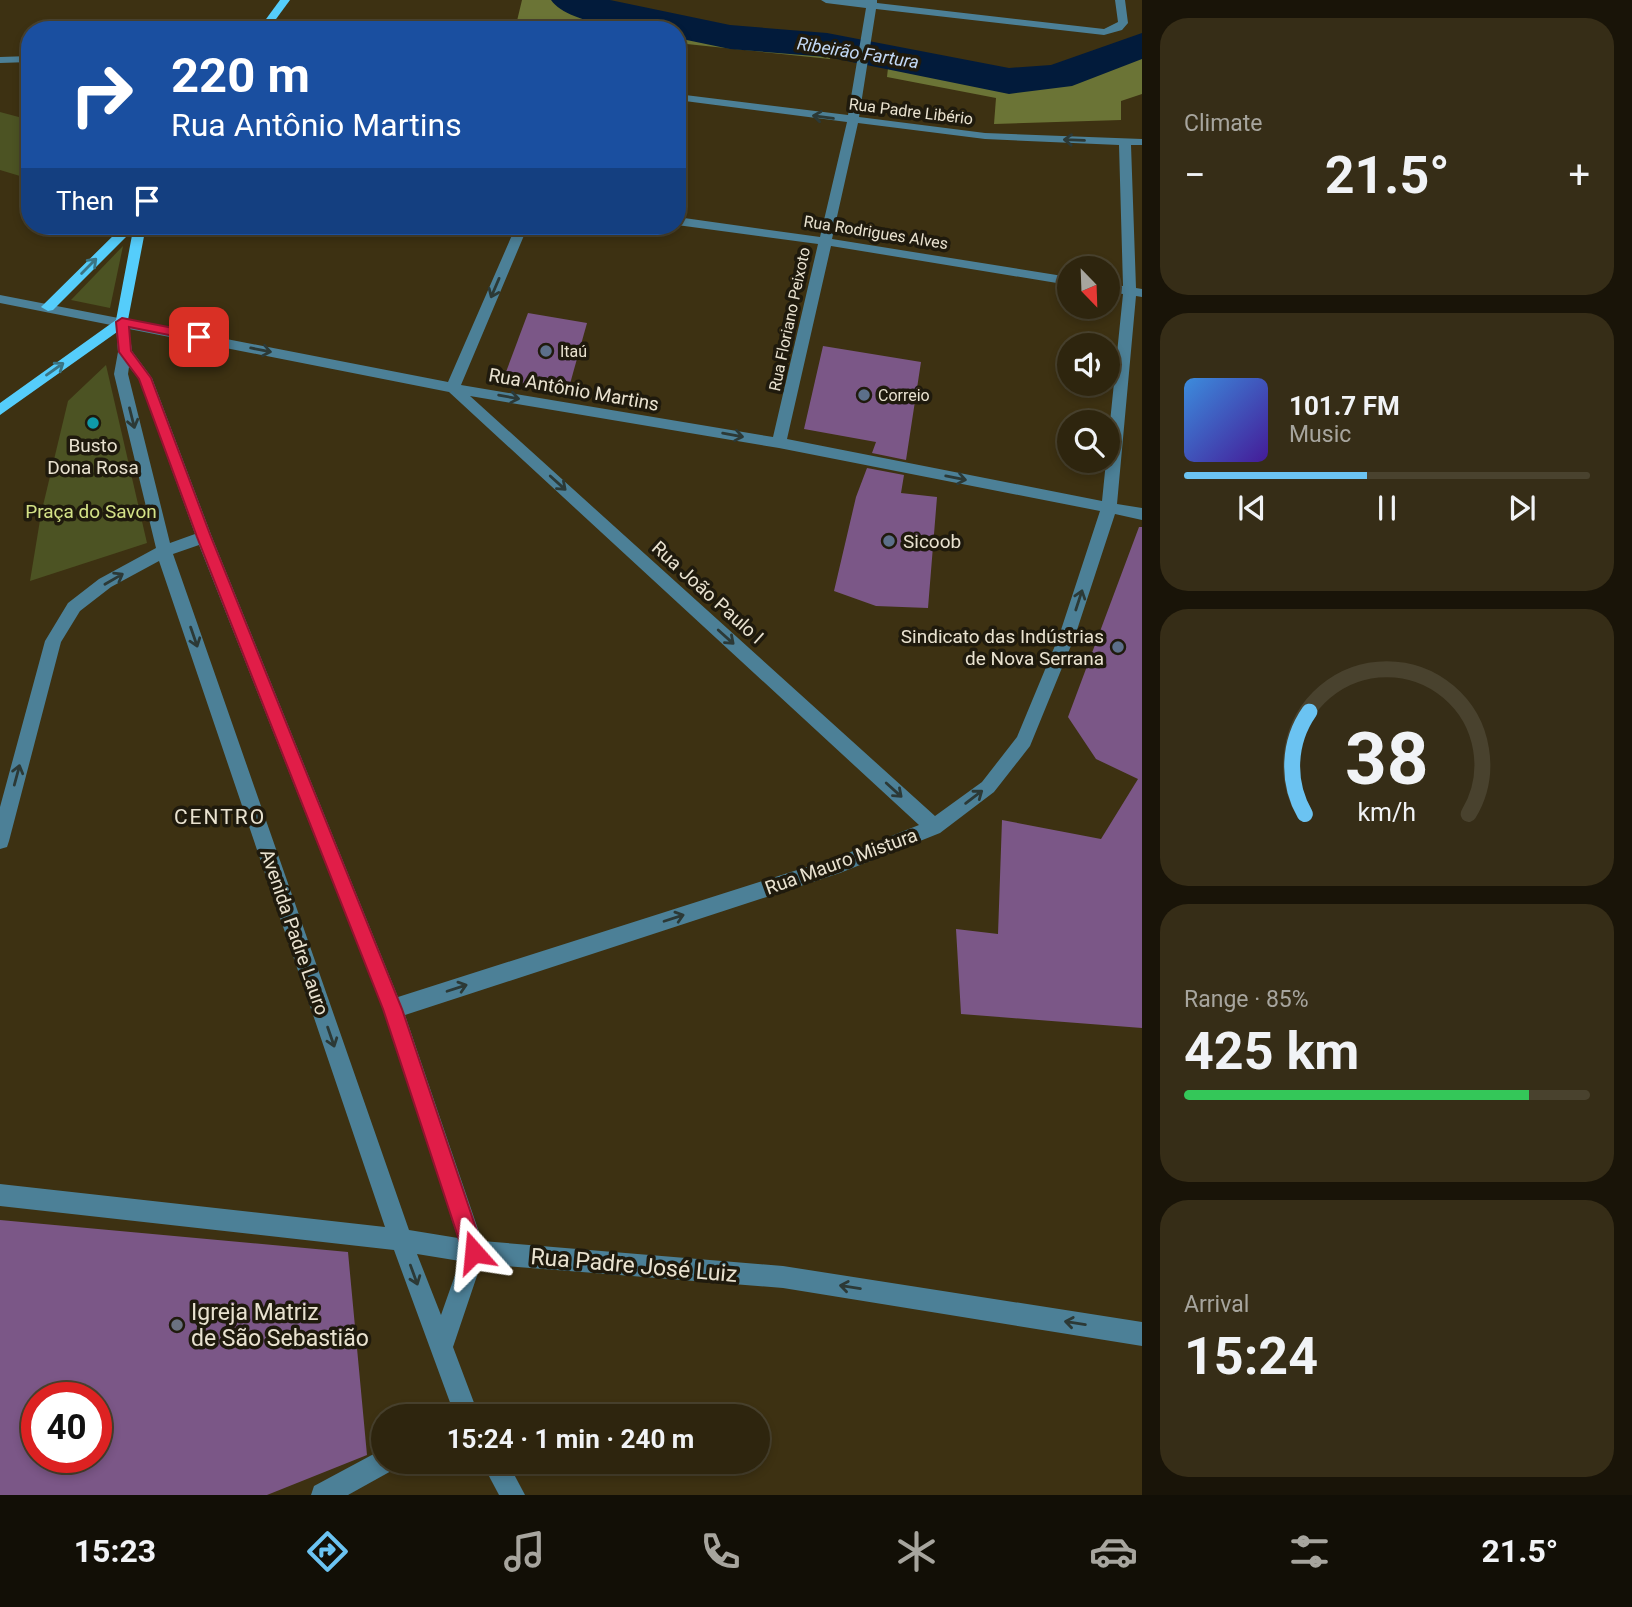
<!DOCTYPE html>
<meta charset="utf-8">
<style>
body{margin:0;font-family:Roboto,sans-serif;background:#362d17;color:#f1f3f6;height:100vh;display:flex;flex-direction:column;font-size:26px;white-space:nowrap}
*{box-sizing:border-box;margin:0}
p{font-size:23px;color:#a7a59e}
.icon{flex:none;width:38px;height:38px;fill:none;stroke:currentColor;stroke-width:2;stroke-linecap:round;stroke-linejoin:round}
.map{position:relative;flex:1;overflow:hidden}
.drawer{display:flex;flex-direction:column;gap:18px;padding:18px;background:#191408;width:490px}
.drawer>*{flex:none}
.guide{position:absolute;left:21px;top:21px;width:665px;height:214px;border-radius:28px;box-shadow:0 4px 10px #0003,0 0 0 2px #49422e;background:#1a4fa0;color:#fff;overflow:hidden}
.needle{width:46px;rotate:157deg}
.fabs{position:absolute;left:1057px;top:256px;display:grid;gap:14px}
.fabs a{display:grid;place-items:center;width:63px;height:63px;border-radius:50%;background:#2e250e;box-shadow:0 4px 10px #0003,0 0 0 2px #49422e;font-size:35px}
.speed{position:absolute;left:21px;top:1382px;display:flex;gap:14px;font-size:35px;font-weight:700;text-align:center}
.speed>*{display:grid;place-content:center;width:91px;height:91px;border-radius:50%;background:#2e250e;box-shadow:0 4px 10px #0003,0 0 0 2px #49422e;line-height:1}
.speed .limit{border:10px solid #d22;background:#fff;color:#111}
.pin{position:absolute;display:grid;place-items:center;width:60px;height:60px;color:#fff;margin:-30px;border-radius:14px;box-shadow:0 4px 10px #0006}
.me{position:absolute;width:77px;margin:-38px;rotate:342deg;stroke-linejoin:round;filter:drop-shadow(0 0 5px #0008)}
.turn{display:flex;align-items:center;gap:24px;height:147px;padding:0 35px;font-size:32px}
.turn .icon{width:91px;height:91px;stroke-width:2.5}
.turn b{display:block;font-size:49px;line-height:60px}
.then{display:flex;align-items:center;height:66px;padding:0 35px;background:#0003;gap:14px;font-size:26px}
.big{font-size:52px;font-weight:700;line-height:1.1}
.drawer .widget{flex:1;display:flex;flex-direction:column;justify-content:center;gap:10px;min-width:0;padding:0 24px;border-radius:28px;background:#362d17}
.drawer .dial{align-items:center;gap:0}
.dial svg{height:182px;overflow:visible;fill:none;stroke:#49422e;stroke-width:7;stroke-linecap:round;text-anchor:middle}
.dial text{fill:#f1f3f6;stroke:none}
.song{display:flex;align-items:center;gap:21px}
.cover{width:84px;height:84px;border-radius:10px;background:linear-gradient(135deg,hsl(210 70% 55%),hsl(260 70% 35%))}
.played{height:7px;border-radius:4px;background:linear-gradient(90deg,#6bc3f2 45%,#49422e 45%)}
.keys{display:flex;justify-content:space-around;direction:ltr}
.heat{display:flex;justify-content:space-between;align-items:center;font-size:38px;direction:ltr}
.charge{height:10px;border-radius:5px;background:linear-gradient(90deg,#34c759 85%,#49422e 0)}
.trip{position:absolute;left:371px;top:1404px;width:399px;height:70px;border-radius:35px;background:#2e250e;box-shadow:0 4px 10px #0003,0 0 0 2px #49422e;font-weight:700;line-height:70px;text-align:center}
.menu{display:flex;height:112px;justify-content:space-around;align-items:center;background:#120f06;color:#a7a59e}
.menu .icon{width:49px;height:49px}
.menu .current{color:#6bc3f2}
.menu b{font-size:32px;color:#f1f3f6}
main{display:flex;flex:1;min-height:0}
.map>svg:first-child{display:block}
</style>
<main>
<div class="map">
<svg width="1142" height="1495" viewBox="0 0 1142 1495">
<rect width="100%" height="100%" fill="#3d3112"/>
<!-- green -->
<g fill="#4c5323">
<polygon points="0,112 30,120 30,179 0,170"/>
<polygon points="123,246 110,308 71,300"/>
<polygon points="106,365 147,543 30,581 41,514 68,401"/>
</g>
<!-- forest -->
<g fill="#6b7436">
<polygon points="522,0 609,0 637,13 729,28 836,36 830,59 677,43 677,30 562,30 516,25"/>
<polygon points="1142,36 1142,94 1121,101 1121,120 994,124 996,98 887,77 890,49 986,73 1047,74"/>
</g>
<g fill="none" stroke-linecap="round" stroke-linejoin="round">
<!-- river -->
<path fill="#021b3b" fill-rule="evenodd" d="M551 0H610L730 25 827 33 1009 68 1051 65 1142 33V59L1072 86 1009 94 827 57 730 49 677 38V30C646 30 570 27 551 0Z"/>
</g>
<!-- building -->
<g fill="#7b5787" fill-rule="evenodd">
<polygon points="528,313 587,323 568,391 503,380"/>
<polygon points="823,346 921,362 906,460 872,453 876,442 804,429"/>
<polygon points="867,468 904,475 901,493 937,497 928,608 876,606 834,591 856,497"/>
<polygon points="1139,527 1142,527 1142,1028 961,1014 956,929 998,934 1002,820 1101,839 1138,779 1096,759 1068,717"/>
<path d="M0 1220 348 1252 367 1455 267 1495H0ZM37 1398H96V1458H37Z"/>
</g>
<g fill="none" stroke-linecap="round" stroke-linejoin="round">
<!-- minor -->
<g fill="#4c8097" fill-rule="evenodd">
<path d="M821 0H877V3L1104 29 1118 22 1115 0H1125L1128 23 1122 30 1104 35 876 9 859 117 985 133 1142 139V145H1131L1136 288 1142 289V297L1136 296 1117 504 1142 508V520L1115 514 1075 636 1030 746 994 792 940 833 840 873 405 1015 482 1241 783 1266 1142 1322V1346L783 1288 481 1264 453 1347 479 1416H455L394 1250 0 1206V1184L385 1227 159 561 111 587 80 611 61 642 9 841 7 847 0 849V807L45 641 68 603 99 579 156 548 114 374 118 352 116 326 0 303V295L448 382 516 226H528L461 385 773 437 818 244 677 225V217L820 237 847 122 677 100V94L848 115 866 8 826 3ZM858 123 985 139 1119 145 1123 286 1108 284V292L1123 294 1102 501 787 439 831 246 1069 285V277L832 239ZM129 329 449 392 919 825 838 857 398 997 212 537 152 378 132 351ZM129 367 139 379 195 534 170 543 128 374ZM470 396 779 448 1100 511 1059 636 1017 737 982 782 935 816ZM199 545 383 1009 458 1238 409 1230 173 554ZM417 1254 460 1261 441 1315Z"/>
<polygon points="30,56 30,62 0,63 0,57"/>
<polygon points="383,1449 383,1461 396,1461 393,1470 348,1495 311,1495 314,1486"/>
<polygon points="481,1461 507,1461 525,1495 499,1495"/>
</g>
<!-- major -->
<g fill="#55cdfb" fill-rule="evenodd">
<polygon points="280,0 290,0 268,30 258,30"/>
<polygon points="123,226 146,226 127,325 0,415 0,403 116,320 133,230 53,310 48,311 41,307"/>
</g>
</g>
<!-- one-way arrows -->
<defs><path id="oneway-shaft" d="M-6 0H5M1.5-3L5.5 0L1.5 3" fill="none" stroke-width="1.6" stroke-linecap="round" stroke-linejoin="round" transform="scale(1.75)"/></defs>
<g stroke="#2c3936">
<use href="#oneway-shaft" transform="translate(823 117) rotate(-172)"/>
<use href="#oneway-shaft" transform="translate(1074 140) rotate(-178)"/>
<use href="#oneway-shaft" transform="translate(495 288) rotate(113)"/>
<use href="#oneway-shaft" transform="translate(261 350) rotate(11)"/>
<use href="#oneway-shaft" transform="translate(509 397) rotate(10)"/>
<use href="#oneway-shaft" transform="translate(132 418) rotate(76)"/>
<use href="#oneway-shaft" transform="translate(733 435) rotate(10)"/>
<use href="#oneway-shaft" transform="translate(956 478) rotate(11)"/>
<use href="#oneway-shaft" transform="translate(558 483) rotate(42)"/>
<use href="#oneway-shaft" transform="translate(114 579) rotate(-30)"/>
<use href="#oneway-shaft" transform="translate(1079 600) rotate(-72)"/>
<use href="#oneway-shaft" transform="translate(194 637) rotate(71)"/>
<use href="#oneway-shaft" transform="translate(726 637) rotate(42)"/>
<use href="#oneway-shaft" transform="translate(17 775) rotate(-75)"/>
<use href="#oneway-shaft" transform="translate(894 790) rotate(42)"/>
<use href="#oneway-shaft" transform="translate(974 797) rotate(-37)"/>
<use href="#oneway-shaft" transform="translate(674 918) rotate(-18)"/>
<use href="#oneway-shaft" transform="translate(457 988) rotate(-18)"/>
<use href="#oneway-shaft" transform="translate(331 1037) rotate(71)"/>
<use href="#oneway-shaft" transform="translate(414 1275) rotate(70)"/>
<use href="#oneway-shaft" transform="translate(850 1287) rotate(-171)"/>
<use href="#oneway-shaft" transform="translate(1075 1323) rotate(-171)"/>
</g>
<g stroke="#3a7484">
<use href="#oneway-shaft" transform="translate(89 266) rotate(-45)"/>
<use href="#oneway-shaft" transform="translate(55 369) rotate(-35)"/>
</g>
<!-- route -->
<polygon fill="#e11d48" stroke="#92132f" stroke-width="2" points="122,318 199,333 205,337 199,341 129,327 131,351 151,378 211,537 402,1009 484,1252 481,1260 474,1263 466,1260 463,1252 383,1009 197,537 139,379 119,352 116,322"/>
<!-- markers -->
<g fill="#5c6f8a" stroke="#1f1a0d" stroke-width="2.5">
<circle cx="546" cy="351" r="7"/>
<circle cx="864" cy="395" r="7"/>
<circle cx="889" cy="541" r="7"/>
<circle cx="1118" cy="647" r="7"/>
</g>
<circle fill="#0f9aa8" stroke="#1f1a0d" stroke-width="2.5" cx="93" cy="423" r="7"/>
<circle fill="#6b7280" stroke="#1f1a0d" stroke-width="2.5" cx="177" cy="1325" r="7"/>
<g text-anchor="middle" stroke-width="7" stroke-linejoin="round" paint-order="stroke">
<!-- far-street labels -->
<g font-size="16" fill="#e9e2d0" stroke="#1f1a0d">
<text transform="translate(911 111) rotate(7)" y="6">Rua Padre Libério</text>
<text transform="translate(876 232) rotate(9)" y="6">Rua Rodrigues Alves</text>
<text transform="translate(789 319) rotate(-78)" y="6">Rua Floriano Peixoto</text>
</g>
<!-- far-poi labels -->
<g font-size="16" fill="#e9e2d0" stroke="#1f1a0d" text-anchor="start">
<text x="560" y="357">Itaú</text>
<text x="878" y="401">Correio</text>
</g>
<!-- far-water labels -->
<g font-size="18" font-style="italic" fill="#c2d8f5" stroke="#1f1a0d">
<text transform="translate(858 53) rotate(9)" y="6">Ribeirão Fartura</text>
</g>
<!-- street labels -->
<g font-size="19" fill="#e9e2d0" stroke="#1f1a0d">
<text transform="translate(574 389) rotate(10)" y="7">Rua Antônio Martins</text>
<text transform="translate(708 592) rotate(42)" y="7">Rua João Paulo I</text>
<text transform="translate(841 861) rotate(-20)" y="7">Rua Mauro Mistura</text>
<text transform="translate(295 932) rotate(71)" y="7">Avenida Padre Lauro</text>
</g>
<!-- poi labels -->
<g font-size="19" fill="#e9e2d0" stroke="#1f1a0d">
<text x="93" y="452">Busto<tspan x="93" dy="22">Dona Rosa</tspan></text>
<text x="903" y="548" text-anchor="start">Sicoob</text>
<text x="1104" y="643" text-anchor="end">Sindicato das Indústrias<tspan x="1104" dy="22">de Nova Serrana</tspan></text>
</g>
<!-- park labels -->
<g font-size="19" fill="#d4e287" stroke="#1f1a0d">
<text x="91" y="518">Praça do Savon</text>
</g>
<!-- neighbourhood labels -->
<g font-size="21" letter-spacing="2" fill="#e9e2d0" stroke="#1f1a0d">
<text x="220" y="824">CENTRO</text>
</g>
<!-- near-street labels -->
<g font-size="23" fill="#e9e2d0" stroke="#1f1a0d">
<text transform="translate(634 1265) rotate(5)" y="8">Rua Padre José Luiz</text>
</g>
<!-- near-poi labels -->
<g font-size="23" fill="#e9e2d0" stroke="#1f1a0d" text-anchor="start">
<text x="191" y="1320">Igreja Matriz<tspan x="191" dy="26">de São Sebastião</tspan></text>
</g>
</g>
</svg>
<div class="fabs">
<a><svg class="needle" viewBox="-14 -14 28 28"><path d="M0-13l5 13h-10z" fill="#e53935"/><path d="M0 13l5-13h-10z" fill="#a7a59e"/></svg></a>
<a><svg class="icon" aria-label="sound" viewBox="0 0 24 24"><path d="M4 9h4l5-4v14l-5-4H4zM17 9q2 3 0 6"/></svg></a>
<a><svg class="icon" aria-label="search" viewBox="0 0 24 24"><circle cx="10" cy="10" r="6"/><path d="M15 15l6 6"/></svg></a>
</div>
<div class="speed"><div class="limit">40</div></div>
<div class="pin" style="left:199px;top:337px;background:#d93025"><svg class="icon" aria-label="arrive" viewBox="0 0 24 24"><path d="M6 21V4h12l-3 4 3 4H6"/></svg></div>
<svg class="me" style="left:474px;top:1252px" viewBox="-20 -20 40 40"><path d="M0-17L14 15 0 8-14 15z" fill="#e11d48" stroke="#fff" stroke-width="4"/></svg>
<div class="trip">15:24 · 1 min · 240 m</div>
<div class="guide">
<div class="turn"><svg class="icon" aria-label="right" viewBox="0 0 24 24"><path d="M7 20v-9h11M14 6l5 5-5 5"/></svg><div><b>220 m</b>Rua Antônio Martins</div></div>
<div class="then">Then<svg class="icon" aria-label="arrive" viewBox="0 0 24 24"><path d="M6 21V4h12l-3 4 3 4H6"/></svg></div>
</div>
</div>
<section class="drawer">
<div class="widget"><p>Climate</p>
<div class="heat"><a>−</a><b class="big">21.5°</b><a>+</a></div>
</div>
<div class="widget">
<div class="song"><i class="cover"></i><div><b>101.7 FM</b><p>Music</p></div></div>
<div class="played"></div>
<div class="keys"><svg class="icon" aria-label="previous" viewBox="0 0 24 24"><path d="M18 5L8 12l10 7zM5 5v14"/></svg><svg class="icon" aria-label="pause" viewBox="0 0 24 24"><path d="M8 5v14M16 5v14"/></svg><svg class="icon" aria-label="next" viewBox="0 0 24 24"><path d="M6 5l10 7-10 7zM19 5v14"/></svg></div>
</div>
<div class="widget dial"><svg viewBox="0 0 100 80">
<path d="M14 69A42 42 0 1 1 86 69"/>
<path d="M14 69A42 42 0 0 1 16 24" stroke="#6bc3f2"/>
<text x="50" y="56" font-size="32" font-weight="700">38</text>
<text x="50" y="72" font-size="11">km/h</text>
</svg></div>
<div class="widget"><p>Range · 85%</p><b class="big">425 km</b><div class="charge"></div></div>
<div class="widget"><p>Arrival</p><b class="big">15:24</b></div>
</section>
</main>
<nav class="menu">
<b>15:23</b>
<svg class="icon current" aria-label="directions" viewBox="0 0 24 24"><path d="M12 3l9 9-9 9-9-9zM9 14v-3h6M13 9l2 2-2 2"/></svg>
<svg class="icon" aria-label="music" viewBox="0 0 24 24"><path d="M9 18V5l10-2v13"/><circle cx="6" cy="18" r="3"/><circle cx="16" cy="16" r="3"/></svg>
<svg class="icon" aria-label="phone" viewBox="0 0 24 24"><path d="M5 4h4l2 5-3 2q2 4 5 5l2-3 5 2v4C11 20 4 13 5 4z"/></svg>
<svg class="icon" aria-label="climate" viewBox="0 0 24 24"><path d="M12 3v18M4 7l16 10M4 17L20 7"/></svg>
<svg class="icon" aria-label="car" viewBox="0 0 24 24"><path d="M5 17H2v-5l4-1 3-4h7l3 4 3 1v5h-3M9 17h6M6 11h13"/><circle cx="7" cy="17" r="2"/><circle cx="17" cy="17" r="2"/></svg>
<svg class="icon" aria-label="filters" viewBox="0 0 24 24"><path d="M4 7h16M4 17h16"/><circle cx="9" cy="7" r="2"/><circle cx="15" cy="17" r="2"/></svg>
<b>21.5°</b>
</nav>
